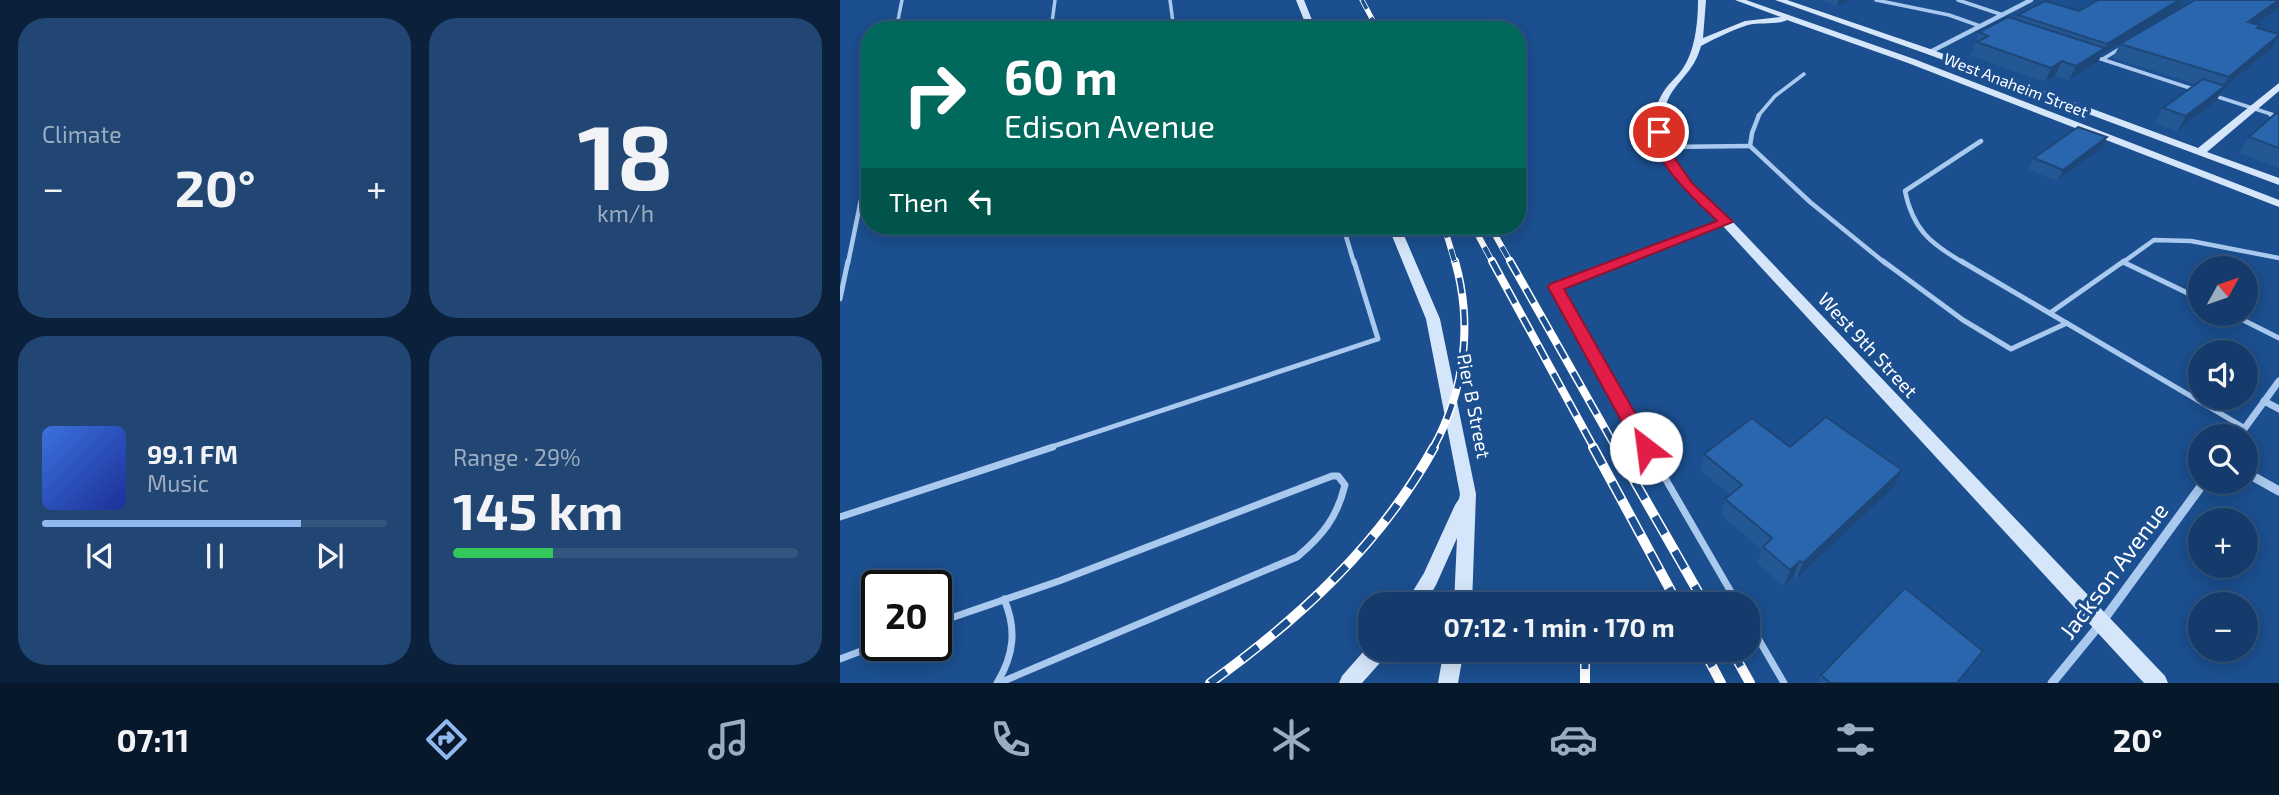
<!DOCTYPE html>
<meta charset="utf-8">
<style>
body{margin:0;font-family:"Exo 2",sans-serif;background:#214673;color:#f1f3f6;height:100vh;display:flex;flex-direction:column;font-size:26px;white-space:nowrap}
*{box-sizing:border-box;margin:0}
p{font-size:23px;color:#9dadc1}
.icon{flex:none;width:38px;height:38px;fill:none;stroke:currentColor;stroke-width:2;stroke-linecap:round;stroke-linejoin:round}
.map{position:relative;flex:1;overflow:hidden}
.panel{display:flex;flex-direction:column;gap:18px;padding:18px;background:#0b203b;width:840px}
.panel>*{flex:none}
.guide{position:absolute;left:21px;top:21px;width:665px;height:214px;border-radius:28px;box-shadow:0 4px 18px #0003,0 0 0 2px #33557e;background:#00695c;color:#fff;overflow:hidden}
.needle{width:46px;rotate:50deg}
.tools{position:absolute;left:1348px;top:256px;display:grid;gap:14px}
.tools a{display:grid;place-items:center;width:70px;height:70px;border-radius:50%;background:#143b6b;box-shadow:0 4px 18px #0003,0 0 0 2px #33557e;font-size:35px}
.speed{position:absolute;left:21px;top:570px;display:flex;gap:14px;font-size:35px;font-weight:700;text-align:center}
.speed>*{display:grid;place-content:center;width:91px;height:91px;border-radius:50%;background:#143b6b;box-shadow:0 4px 18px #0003,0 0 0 2px #33557e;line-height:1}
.speed .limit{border:4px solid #111;border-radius:10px;background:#fff;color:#111}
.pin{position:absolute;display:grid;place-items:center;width:60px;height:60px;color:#fff;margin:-30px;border:4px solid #fff;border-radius:50%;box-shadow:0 2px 7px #0007}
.me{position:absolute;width:77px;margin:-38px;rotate:330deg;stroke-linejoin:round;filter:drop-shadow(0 0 5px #0008)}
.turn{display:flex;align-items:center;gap:24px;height:147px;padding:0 28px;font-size:32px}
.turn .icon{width:91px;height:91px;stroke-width:2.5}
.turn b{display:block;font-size:49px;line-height:60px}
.then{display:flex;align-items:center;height:66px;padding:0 28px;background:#0003;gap:14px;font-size:26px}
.big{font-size:52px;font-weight:700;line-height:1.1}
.panel .widget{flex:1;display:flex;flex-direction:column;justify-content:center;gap:10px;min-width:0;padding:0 24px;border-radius:28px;background:#214673}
.panel .dial{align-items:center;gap:0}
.dial b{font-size:91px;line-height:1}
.song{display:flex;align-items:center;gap:21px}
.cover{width:84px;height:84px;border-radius:10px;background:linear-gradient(135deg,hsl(220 70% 55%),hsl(230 70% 35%))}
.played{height:7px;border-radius:4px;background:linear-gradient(90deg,#90b9f0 75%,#33557e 75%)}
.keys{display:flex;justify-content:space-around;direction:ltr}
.heat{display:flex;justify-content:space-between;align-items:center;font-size:38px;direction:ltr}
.charge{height:10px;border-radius:5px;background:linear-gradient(90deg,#34c759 29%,#33557e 0)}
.panel .tiles{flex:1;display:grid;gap:18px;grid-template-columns:repeat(2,1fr)}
.trip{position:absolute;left:518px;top:592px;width:402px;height:70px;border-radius:28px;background:#143b6b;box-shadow:0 4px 18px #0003,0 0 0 2px #33557e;font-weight:700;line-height:70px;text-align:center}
.menu{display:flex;height:112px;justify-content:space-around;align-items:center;background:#08182b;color:#9dadc1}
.menu .icon{width:49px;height:49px}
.menu .active{color:#90b9f0}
.menu b{font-size:32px;color:#f1f3f6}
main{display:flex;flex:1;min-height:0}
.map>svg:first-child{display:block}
</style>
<main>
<section class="panel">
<div class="tiles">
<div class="widget"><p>Climate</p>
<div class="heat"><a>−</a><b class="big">20°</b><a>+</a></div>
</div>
<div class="widget dial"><b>18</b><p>km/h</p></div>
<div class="widget">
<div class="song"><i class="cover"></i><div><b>99.1 FM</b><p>Music</p></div></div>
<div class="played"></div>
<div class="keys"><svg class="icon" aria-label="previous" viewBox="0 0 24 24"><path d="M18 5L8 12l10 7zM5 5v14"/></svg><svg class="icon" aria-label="pause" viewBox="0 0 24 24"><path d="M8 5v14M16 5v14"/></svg><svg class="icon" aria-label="next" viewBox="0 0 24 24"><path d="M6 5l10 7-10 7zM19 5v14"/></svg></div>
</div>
<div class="widget"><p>Range · 29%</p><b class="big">145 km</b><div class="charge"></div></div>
</div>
</section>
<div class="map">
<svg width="1439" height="683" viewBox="0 0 1439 683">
<rect width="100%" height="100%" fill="#1b4f8f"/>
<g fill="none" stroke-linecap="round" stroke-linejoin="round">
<!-- lane-far3 -->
<g stroke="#a9c9ee" stroke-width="3.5">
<polyline points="330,0 334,30"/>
<polyline points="1036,0 1109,15 1140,26"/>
<polyline points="1118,0 1163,15"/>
<polyline points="56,30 62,0"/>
<polyline points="211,30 215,0"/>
<polyline points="1255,57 1356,90"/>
<polyline points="1263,59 1281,48"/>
<polyline points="1372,95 1437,116"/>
<polyline points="918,116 935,96 964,74"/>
</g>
<!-- lane-far2 -->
<g stroke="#a9c9ee" stroke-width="4.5">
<polyline points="919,115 912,133 910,146 970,202 1045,263"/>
<polyline points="1431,115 1439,117"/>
<polyline points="824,147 910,146"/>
<polyline points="503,226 514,263"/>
<polyline points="8,263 30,156"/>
<polyline points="779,263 886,222"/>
<path d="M1124 263C1091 244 1073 230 1065 191L1141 141"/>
<polyline points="1282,263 1314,240 1351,241 1439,258"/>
</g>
<!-- lane-far1 -->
<g stroke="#a9c9ee" stroke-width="5">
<polyline points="784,261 715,287 808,448"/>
<polyline points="1043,261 1123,320 1171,349 1227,323"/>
<polyline points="1121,261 1405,428"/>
<polyline points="1283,262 1360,299"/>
<polyline points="0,299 8,261"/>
<polyline points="1210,313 1284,261"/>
<polyline points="1389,313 1439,338"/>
<polyline points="208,448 538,339 514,261"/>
</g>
<!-- lane -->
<g stroke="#a9c9ee" stroke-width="7">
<polyline points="807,447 898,604"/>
<polyline points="0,517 213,447"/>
<polyline points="908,621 944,683"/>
<path d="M96 623 219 581 492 476H498L505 485C497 518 482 536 457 557L159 683"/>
<polyline points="0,659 37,645"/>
<path d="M157 683C174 655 177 629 164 599"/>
</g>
<!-- street-far2 -->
<polyline stroke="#a9c9ee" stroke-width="4.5" points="1090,52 1191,0"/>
<!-- street-far1 -->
<g stroke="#a9c9ee" stroke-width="7">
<polyline points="1424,401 1439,409"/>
<polyline points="1399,436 1439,381"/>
</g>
<!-- street -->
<g stroke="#a9c9ee" stroke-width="9">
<polyline points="1405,472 1439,491"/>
<polyline points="1212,683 1262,622 1365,481"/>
</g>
<!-- secondary -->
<g fill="#d6e6fa" fill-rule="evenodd">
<polygon points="456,0 464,0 476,30 468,30"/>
<path d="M858 0H866L863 38 905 21 941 17 895 0H906L1074 59 1439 200V207L1068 63 947 20C938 25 920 22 908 25 892 30 876 38 861 46 855 68 844 75 832 92 801 142 857 189 890 219L1325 676 1328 683H1304L882 225C847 192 790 143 824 91 829 83 836 78 841 71 855 53 858 23 858 0Z"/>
<polygon points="935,0 947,0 1093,50 1358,148 1439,83 1439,91 1367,152 1439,178 1439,185 1087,54"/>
<polygon points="548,226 560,226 600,319 636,494 632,604 614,604 617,538 596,585 585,604 565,604 584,573 615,505 619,499 620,494 586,319"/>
<polygon points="530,644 530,649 549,649 546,656 522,683 499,683 502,676"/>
<polygon points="604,649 624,649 618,683 598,683"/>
</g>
<!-- rail-far3 casing -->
<g stroke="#fff" stroke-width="5">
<polyline id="rail-far3" points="522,0 538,30"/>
</g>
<!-- rail-far2 casing -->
<g stroke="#fff" stroke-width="6">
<g id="rail-far2">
<polyline points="604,226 615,263"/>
<polyline points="633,226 653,263"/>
<polyline points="650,226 671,263"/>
</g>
</g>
<!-- rail-far1 casing -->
<g stroke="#fff" stroke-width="8">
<g id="rail-far1">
<polyline points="652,261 754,448"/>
<polyline points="670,261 776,448"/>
<path d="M593 448C625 390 633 324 615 261"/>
</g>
</g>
<!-- rail casing -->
<g stroke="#fff" stroke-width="10">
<g id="rail">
<polyline points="753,447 838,604"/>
<polyline points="775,447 865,604"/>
<polyline points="745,649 745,683"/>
<polyline points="863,649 881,683"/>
<polyline points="891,649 910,683"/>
<path d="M370 683C460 618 540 545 594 447"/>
</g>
</g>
<!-- rail-far3 -->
<use href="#rail-far3" stroke="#1b4f8f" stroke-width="3.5" stroke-dasharray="10" stroke-linecap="butt"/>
<!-- rail-far2 -->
<use href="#rail-far2" stroke="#1b4f8f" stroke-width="4.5" stroke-dasharray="12" stroke-linecap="butt"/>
<!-- rail-far1 -->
<use href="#rail-far1" stroke="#1b4f8f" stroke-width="5" stroke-dasharray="16" stroke-linecap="butt"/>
<!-- rail -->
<use href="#rail" stroke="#1b4f8f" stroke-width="7" stroke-dasharray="20" stroke-linecap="butt"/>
</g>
<!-- wall -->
<g fill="#245895">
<polygon points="981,0 1010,0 997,6"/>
<polygon points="1258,0 1344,0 1341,6 1262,54 1258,62 1229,80 1215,76 1205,82 1131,56 1139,32 1176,20 1178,15 1239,11"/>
<polygon points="1439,0 1439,8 1416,24 1420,25 1419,28 1439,34 1439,36 1432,48 1384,88 1376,101 1337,131 1314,123 1323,108 1355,84 1273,58 1280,44"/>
<polygon points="1439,114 1439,168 1399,153 1409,137"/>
<polygon points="1262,148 1217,181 1188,169 1194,158"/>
<polygon points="950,447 1054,487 956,579 953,577 944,586 917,563 922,550 881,515 885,499 890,495 861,471 864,454"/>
<polygon points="981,675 1117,683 977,683"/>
</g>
<!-- shaded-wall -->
<g fill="#1d4779">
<polygon points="998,0 1010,0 997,6"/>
<polygon points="1339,0 1344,0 1341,6 1262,54 1258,62 1229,80 1236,66 1265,48 1267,44"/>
<polygon points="1439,0 1439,8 1400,35 1408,22"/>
<polygon points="1439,35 1432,48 1384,88 1376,101 1337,131 1346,116 1382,89 1389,77"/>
<polygon points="1222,61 1215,76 1205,82 1211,68"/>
<polygon points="1267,137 1262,148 1217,181 1223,170"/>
<polygon points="1062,470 1054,487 956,579 963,563"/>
<polygon points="960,561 953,577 944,586 950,570"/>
</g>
<!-- building -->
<g fill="#2a66ad" stroke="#1d4779" stroke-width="2">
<polygon points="1258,0 1339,0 1267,44 1178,15 1205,1 1239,11"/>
<polygon points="1355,0 1439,0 1408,22 1420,25 1417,28 1439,34 1439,35 1389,77 1280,44"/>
<polygon points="1168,17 1265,48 1236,66 1222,61 1211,68 1137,42 1148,36 1139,32"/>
<polygon points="1363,79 1385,86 1346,116 1323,108"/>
<polygon points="1436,113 1439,114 1439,148 1409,137"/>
<polygon points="1238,127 1267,137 1223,170 1194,158"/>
<polygon points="986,417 1062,470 963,563 960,561 950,570 923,547 932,538 885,499 902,485 864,454 912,418 950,447"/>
<polygon points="1065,588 1143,651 1117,683 990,683 981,675"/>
</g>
<!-- route -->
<path fill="#e11d48" stroke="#92132f" stroke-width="2" d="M815 130H823L827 147 852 183 893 222 724 289 815 448 812 453H799L708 287 710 284 877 221C858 202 807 158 815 130Z"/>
<g text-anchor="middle" stroke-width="7" stroke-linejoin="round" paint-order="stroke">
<!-- far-street labels -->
<g font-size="16" fill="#fff" stroke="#1b4f8f">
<text transform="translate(1176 85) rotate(21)" y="6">West Anaheim Street</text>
</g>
<!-- street labels -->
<g font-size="19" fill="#fff" stroke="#1b4f8f">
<text transform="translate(1028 345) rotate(47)" y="7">West 9th Street</text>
<text transform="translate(634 406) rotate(79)" y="7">Pier B Street</text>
</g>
<!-- near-street labels -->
<g font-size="23" fill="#fff" stroke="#1b4f8f">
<text transform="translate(1274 571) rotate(-53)" y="8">Jackson Avenue</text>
</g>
</g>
</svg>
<div class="tools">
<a><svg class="needle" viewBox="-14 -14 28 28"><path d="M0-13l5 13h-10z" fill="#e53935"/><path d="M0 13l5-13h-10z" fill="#9dadc1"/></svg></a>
<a><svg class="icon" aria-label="sound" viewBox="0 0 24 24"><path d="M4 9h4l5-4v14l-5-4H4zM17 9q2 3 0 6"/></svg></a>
<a><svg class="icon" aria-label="search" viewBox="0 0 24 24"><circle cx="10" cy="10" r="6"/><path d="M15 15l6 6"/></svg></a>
<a>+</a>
<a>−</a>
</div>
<div class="speed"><div class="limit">20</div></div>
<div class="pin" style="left:819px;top:132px;background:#d93025"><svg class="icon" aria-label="arrive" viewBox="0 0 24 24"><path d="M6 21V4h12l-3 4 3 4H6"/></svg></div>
<svg class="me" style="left:806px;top:448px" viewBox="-20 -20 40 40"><circle r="19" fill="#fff"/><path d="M0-13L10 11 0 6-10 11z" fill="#e11d48"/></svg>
<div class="trip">07:12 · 1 min · 170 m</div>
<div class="guide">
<div class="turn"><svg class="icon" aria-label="right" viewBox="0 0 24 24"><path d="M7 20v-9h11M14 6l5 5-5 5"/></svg><div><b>60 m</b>Edison Avenue</div></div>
<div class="then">Then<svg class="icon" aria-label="left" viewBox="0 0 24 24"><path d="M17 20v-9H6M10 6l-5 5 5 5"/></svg></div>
</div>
</div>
</main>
<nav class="menu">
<b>07:11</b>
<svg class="icon active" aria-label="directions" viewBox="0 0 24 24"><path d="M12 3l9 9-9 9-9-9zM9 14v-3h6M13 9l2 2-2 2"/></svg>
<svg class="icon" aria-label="music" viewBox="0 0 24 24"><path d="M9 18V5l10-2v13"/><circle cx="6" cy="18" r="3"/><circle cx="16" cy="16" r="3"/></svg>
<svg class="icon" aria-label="phone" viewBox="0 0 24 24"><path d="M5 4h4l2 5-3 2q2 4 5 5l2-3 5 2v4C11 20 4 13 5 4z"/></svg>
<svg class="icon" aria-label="climate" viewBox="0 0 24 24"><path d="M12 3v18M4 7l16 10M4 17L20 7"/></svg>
<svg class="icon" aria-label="car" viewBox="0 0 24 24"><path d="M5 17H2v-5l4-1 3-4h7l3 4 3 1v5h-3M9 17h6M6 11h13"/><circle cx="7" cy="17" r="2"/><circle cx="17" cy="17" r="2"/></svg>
<svg class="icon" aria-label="filters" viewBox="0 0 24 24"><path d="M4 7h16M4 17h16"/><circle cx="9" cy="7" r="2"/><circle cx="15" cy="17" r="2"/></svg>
<b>20°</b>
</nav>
